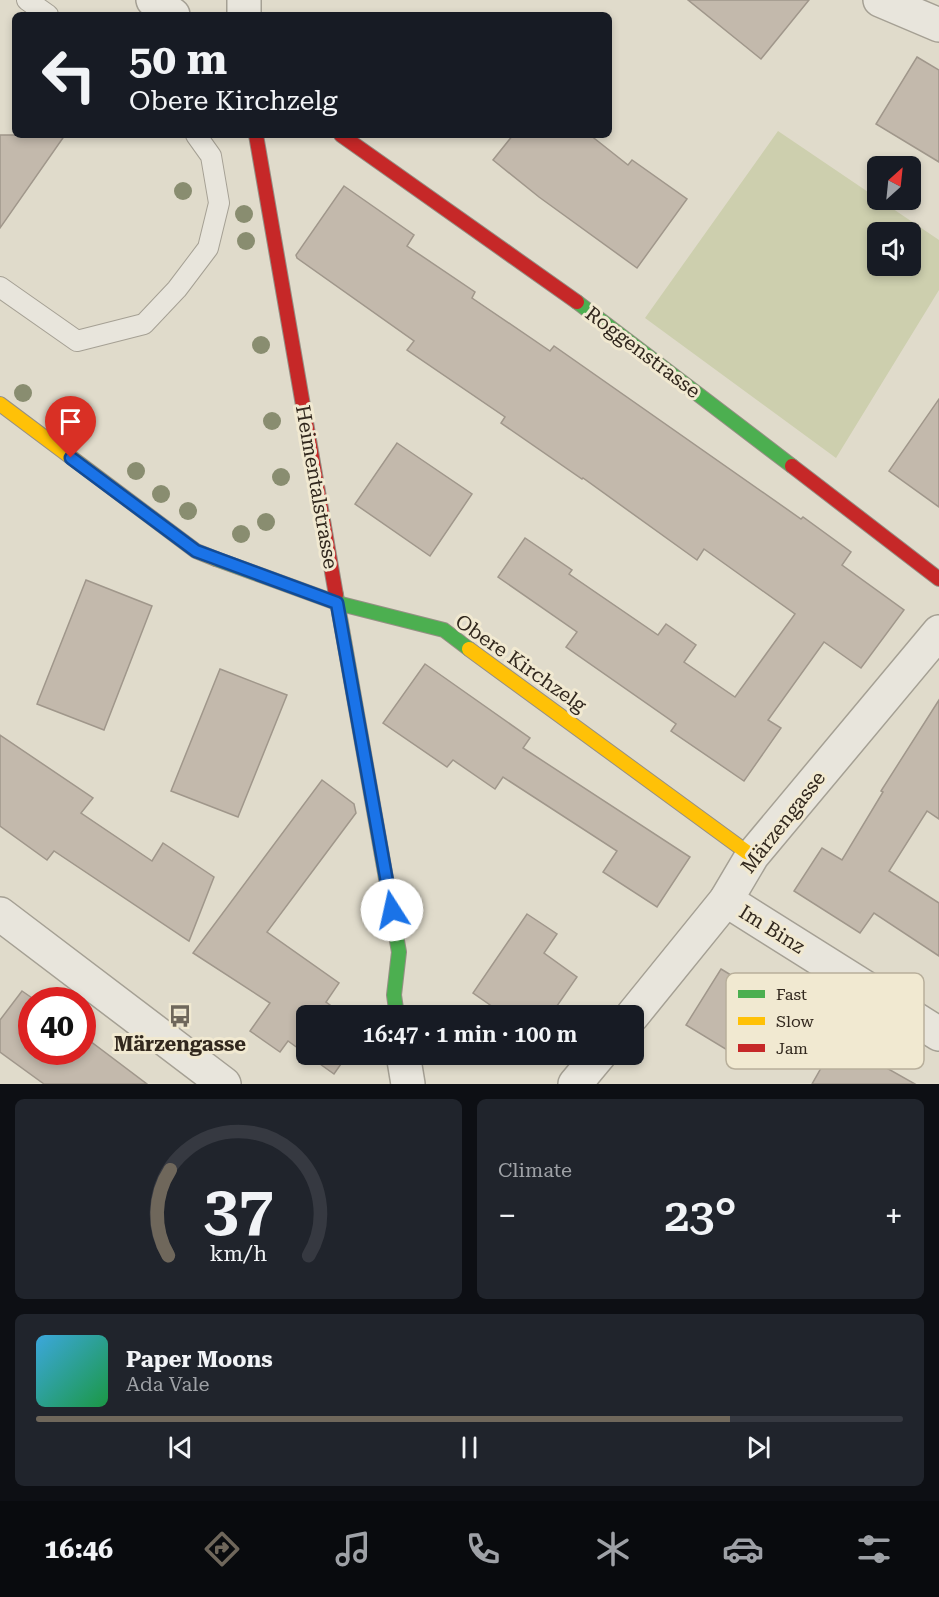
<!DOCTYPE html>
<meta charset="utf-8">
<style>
body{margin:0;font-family:"Roboto Serif",serif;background:#20242c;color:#f1f3f6;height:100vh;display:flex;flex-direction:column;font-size:22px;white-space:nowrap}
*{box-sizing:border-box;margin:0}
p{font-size:20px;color:#9ea1a6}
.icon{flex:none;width:33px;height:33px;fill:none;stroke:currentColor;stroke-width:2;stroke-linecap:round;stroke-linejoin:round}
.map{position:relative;height:1084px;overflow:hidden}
.side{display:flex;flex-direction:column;gap:15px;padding:15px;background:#0d0f14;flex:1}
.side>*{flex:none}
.guide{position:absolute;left:12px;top:12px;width:600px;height:126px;border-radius:9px;box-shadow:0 3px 9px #0003;background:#171b24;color:#f1f3f6;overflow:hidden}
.needle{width:39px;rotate:27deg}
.controls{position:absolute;left:867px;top:156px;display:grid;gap:12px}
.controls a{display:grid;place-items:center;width:54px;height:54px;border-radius:9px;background:#171b24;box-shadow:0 3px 9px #0003;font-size:30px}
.speed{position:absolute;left:18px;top:987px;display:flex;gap:12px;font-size:30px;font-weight:700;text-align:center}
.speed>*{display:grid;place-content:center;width:78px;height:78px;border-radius:50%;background:#171b24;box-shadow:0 3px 9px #0003;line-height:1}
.speed .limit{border:9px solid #d22;background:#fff;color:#111}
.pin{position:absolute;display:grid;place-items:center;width:51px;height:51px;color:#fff;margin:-62px -26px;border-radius:50% 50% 50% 0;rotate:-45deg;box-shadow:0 0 6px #0007}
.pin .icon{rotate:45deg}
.me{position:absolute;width:66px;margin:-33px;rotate:350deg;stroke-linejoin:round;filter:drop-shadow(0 0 4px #0008)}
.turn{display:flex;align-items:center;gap:21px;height:126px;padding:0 18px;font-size:27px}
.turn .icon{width:78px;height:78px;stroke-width:2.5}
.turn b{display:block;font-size:42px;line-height:51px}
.big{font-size:45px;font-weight:600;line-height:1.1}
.side .card{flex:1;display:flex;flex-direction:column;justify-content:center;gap:9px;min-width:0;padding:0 21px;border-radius:9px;background:#20242c}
.side .dial{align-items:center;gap:0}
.dial svg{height:156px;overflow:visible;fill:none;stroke:#363941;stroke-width:7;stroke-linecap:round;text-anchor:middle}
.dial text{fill:#f1f3f6;stroke:none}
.song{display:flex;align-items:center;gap:18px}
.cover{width:72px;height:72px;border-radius:9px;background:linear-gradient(135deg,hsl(200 70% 55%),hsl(140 70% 35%))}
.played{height:6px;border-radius:3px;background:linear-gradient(90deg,#6f675b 80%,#363941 80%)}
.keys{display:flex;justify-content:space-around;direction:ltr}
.heat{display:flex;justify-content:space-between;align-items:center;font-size:33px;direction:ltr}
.side .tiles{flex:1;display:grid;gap:15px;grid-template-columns:1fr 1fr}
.card:last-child{grid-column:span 2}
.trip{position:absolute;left:296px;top:1005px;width:348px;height:60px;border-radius:9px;background:#171b24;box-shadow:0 3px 9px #0003;font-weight:600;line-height:60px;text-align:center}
.menu{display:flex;height:96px;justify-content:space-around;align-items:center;background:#090b0e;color:#9ea1a6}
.menu .icon{width:42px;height:42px}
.menu .selected{color:#6f675b}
.menu b{font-size:27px;color:#f1f3f6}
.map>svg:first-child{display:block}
</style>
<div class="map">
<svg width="939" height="1084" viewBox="0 0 939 1084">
<rect width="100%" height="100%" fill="#e0dbcb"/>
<!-- green -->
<path fill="#cdcfae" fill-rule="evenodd" d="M778 131 939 240V290L836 458 645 318ZM878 232H910V266H878Z"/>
<!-- building -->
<g fill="#c3b9ac" stroke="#a0978b" stroke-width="1.5">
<polygon points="688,0 809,0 761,59"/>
<polygon points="917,57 939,70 939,162 876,124"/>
<polygon points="0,135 65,135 0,228"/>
<polygon points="513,135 590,135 628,165 632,160 687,199 637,268 539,197 493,160"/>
<polygon points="344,186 414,235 407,246 475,292 472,298 550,351 554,346 801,519 803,517 851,552 842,565 904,610 861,668 824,642 768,720 781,728 744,781 671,731 676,724 566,647 577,632 498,577 525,538 572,570 569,574 658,635 666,624 696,645 684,662 735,697 795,614 704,549 697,560 583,478 582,479 501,423 505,417 407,350 414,341 297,258 296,255"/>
<polygon points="939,399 939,507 889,471"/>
<polygon points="397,443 472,494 430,556 355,504"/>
<polygon points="86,580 152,606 104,730 37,704"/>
<polygon points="425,664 530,738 523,748 690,857 657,907 603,872 617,851 503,777 495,789 453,760 447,767 383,723"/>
<polygon points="220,669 287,695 238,817 171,791"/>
<polygon points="939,700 939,819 927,811 889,871 939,903 939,956 874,913 860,933 794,891 822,848 842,860 883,792 881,791"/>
<polygon points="0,735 93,798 81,813 152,861 163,843 214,877 189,941 54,851 47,860 0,826"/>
<polygon points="322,780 354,804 356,813 267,932 339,983 326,1002 345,1016 306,1016 306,1054 288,1041 280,1052 250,1031 270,1003 193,953"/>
<polygon points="527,914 557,934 544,953 577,977 550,1016 506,1016 473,993"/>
<polygon points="721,969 782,1006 747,1062 686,1025"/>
<polygon points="22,991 35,1000 32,1000 32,1052 82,1052 82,1035 147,1084 44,1084 0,1052 0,1020"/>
<polygon points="837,1040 915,1084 812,1084"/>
<polygon points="306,1054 348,1054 334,1074"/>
</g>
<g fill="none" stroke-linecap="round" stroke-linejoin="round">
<!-- lane casing -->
<g stroke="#a5a094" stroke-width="22">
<g id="lane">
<polyline points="27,0 48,15"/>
<polyline points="0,287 77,341 144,324 177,289 208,248 219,203 211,156 196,135"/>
</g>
</g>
<!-- street casing -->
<g stroke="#a5a094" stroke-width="36">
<g id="street">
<polyline points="153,0 173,15"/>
<polyline points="244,0 244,15"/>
<polyline points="880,0 939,25"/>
<polyline points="726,900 939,1034"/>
<polyline points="0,914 224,1084"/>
<polyline points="632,1016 726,900 752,856 939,632"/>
<polyline points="403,1054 408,1084"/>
<polyline points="575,1084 600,1054"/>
</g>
</g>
<!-- fast casing -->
<g stroke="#958f84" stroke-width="16">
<g id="fast">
<polyline points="577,302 792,466"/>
<polyline points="216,559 337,603 444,630 469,649"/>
<polyline points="336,595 399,952 394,995 397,1016"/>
</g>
</g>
<!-- slow casing -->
<g stroke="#958f84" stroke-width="16">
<g id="slow">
<polyline points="0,404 196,551 216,559"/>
<polyline points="469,649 752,856"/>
</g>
</g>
<!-- jam casing -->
<g stroke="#958f84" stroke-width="16">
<g id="jam">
<polyline points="256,135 336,595"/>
<polyline points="341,135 577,302"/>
<polyline points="792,466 939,579"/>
</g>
</g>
<!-- lane -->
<use href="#lane" stroke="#e8e5dc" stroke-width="20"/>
<!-- street -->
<use href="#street" stroke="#e8e5dc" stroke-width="33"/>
<!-- fast -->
<use href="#fast" stroke="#4caf50" stroke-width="14"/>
<!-- slow -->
<use href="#slow" stroke="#ffc107" stroke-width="14"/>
<!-- jam -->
<use href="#jam" stroke="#c62828" stroke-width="14"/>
</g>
<!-- trees -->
<g fill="#898d70">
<circle cx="183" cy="191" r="9"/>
<circle cx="244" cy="214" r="9"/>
<circle cx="246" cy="241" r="9"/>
<circle cx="261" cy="345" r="9"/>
<circle cx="23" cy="393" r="9"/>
<circle cx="64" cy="421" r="9"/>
<circle cx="272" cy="421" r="9"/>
<circle cx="136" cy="471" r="9"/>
<circle cx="281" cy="477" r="9"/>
<circle cx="161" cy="494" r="9"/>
<circle cx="188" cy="511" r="9"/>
<circle cx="266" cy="522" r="9"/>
<circle cx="241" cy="534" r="9"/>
</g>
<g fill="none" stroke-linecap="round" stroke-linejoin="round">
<!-- route casing -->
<g stroke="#114b97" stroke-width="15">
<polyline id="route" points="71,458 196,551 337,603 392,910"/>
</g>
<!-- route -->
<use href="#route" stroke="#1a73e8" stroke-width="10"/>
</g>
<!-- icons -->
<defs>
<g id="bus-bare" transform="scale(1.8)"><path d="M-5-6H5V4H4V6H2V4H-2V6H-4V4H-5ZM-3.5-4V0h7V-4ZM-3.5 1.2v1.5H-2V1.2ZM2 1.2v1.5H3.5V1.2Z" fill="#6f675b" stroke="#f1e9d1" stroke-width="2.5" paint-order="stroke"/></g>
</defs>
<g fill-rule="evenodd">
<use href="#bus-bare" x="180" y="1016"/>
</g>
<g text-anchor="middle" stroke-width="6" stroke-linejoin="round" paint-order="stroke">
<!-- street labels -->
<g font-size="20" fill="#32281e" stroke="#f1e9d1">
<text transform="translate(643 352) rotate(37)" y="7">Roggenstrasse</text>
<text transform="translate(317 487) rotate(80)" y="7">Heimentalstrasse</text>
<text transform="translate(521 663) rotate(35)" y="7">Obere Kirchzelg</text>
<text transform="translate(783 822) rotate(-52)" y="7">Märzengasse</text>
<text transform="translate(772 929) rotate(32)" y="7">Im Binz</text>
</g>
<!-- poi labels -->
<g font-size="20" font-weight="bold" fill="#32281e" stroke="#f1e9d1">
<text x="180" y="1051">Märzengasse</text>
</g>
</g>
<!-- legend -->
<rect x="726" y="973" width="198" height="96" rx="9" fill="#f1e9d1" stroke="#b8af9b" stroke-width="1.5"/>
<rect x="738" y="990" width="27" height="8" fill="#4caf50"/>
<rect x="738" y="1017" width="27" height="8" fill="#ffc107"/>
<rect x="738" y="1044" width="27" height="8" fill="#c62828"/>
<g font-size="16" fill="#32281e">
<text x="776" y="1000">Fast</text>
<text x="776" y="1027">Slow</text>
<text x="776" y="1054">Jam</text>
</g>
</svg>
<div class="controls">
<a><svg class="needle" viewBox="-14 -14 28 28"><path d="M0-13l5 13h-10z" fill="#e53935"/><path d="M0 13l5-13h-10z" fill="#9ea1a6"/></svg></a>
<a><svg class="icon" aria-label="sound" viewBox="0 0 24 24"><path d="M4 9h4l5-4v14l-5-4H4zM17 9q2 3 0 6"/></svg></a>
</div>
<div class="speed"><div class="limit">40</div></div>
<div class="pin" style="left:71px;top:458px;background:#d93025"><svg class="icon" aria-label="arrive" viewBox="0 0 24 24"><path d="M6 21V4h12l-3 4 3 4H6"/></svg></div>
<svg class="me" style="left:392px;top:910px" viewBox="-20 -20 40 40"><circle r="19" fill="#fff"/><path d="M0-13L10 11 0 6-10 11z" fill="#1a73e8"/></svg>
<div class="trip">16:47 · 1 min · 100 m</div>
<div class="guide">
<div class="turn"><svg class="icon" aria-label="left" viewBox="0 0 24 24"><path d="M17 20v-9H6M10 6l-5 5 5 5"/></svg><div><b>50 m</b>Obere Kirchzelg</div></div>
</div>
</div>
<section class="side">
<div class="tiles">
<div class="card dial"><svg viewBox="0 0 100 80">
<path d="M14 69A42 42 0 1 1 86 69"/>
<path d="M14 69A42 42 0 0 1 15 25" stroke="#6f675b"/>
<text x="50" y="56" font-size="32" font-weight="700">37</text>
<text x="50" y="72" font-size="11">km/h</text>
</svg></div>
<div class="card"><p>Climate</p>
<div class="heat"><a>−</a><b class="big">23°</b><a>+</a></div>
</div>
<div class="card">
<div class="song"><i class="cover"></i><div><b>Paper Moons</b><p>Ada Vale</p></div></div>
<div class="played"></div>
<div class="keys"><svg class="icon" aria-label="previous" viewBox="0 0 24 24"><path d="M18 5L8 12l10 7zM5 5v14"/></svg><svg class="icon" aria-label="pause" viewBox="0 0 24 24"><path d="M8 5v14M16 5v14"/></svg><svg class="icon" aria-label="next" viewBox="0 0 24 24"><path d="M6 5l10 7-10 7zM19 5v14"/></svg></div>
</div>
</div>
</section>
<nav class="menu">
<b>16:46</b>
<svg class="icon selected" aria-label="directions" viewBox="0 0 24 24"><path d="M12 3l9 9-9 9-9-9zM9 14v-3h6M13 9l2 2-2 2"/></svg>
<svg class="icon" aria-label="music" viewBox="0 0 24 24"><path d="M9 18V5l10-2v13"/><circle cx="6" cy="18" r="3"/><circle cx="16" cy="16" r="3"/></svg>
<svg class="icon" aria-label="phone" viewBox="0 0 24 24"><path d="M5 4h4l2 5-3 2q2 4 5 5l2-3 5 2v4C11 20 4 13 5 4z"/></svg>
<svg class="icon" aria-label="climate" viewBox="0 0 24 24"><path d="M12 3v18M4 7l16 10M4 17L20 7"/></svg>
<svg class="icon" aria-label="car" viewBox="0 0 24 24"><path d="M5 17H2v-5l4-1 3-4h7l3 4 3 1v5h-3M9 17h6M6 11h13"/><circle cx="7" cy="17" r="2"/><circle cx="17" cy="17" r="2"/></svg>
<svg class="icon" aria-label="filters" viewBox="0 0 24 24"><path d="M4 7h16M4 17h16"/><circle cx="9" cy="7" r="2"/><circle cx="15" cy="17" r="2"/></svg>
</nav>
